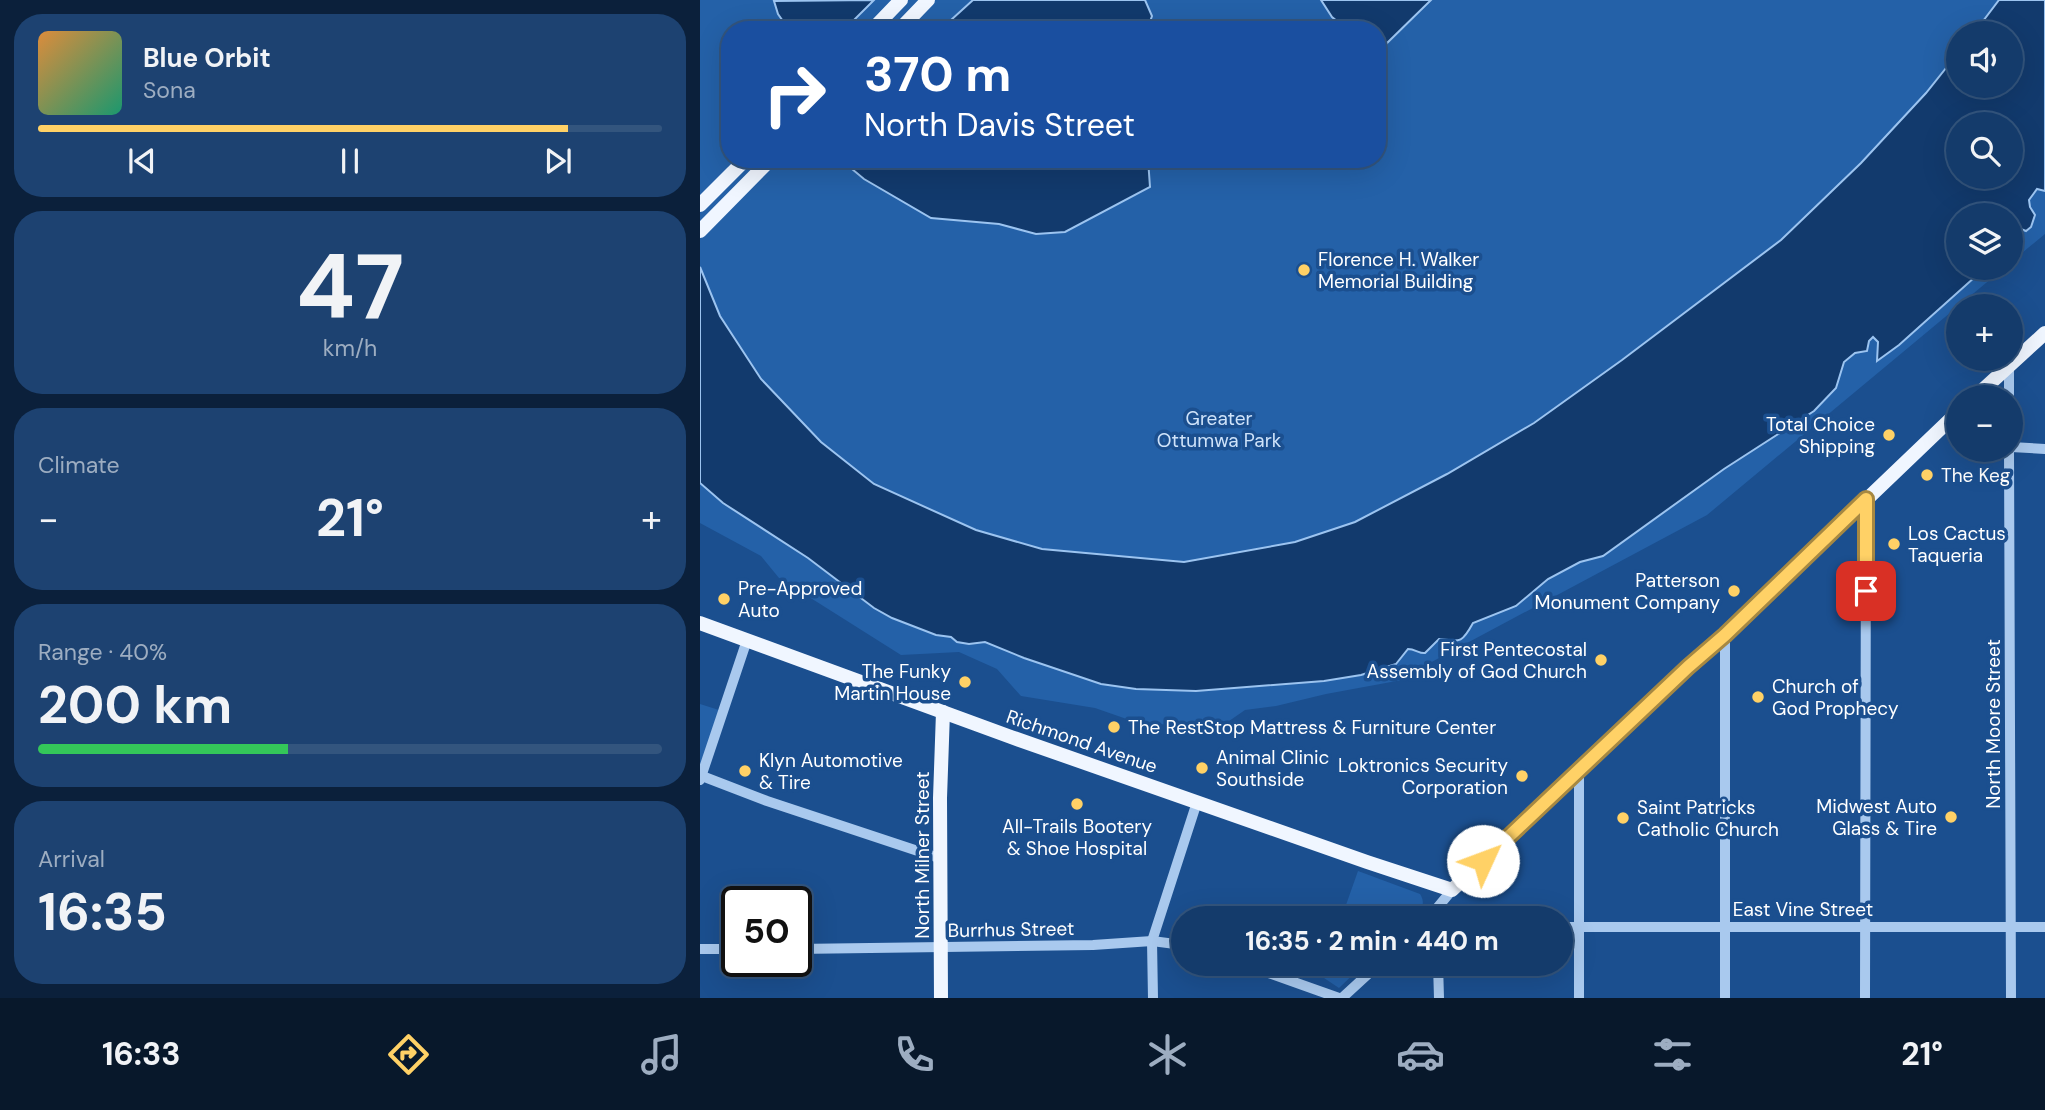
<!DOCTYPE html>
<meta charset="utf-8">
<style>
body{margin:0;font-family:"DM Sans",sans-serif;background:#1d4271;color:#f1f3f6;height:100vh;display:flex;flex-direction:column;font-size:26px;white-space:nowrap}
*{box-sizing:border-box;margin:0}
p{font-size:23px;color:#9dadc1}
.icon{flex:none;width:38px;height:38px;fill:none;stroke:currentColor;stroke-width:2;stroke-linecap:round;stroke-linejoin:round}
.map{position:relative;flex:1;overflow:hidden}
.panel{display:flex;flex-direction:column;gap:14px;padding:14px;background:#0b203b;width:700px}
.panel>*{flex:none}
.top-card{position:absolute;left:21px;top:21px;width:665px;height:147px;border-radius:28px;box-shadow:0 7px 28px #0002,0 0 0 2px #33557e;background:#1a4fa0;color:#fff;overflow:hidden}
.controls{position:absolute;left:1246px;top:21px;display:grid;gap:14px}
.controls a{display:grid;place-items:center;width:77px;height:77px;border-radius:50%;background:#143b6b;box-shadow:0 7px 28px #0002,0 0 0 2px #33557e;font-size:35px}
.speed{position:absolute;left:21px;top:886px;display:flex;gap:14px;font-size:35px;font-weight:700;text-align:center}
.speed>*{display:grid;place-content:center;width:91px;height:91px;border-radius:50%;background:#143b6b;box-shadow:0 7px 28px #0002,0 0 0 2px #33557e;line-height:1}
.speed .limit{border:4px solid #111;border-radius:10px;background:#fff;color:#111}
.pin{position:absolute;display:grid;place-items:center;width:60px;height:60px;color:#fff;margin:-30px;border-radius:14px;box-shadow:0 4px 10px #0006}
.me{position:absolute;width:77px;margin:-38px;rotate:47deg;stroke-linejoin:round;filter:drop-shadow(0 0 5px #0008)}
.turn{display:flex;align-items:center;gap:24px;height:147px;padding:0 28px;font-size:32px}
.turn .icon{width:91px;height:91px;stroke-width:2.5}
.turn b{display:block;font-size:49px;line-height:60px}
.big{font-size:52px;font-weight:700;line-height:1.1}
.panel .card{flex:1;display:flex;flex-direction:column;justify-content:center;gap:10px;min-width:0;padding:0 24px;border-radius:28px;background:#1d4271}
.panel .dial{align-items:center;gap:0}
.dial b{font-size:91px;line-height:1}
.song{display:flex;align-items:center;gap:21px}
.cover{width:84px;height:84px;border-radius:10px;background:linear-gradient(135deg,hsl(30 70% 55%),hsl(160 70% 35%))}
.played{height:7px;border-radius:4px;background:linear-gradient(90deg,#ffd166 85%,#33557e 85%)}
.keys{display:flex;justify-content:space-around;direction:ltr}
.heat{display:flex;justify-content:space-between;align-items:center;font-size:38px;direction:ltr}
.charge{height:10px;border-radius:5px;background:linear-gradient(90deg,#34c759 40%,#33557e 0)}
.trip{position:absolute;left:471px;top:906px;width:402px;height:70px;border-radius:35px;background:#143b6b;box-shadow:0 7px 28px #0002,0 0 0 2px #33557e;font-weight:700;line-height:70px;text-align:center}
.tab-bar{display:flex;height:112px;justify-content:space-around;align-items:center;background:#08182b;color:#9dadc1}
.tab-bar .icon{width:49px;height:49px}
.tab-bar .selected{color:#ffd166}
.tab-bar b{font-size:32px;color:#f1f3f6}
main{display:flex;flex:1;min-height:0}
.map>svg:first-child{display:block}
</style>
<main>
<section class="panel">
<div class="card">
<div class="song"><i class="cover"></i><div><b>Blue Orbit</b><p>Sona</p></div></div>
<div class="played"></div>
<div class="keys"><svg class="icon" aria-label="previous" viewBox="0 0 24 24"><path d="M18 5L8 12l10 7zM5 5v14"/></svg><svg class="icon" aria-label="pause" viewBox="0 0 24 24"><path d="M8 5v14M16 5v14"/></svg><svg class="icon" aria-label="next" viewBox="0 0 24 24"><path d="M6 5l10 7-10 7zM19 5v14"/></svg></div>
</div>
<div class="card dial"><b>47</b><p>km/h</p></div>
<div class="card"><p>Climate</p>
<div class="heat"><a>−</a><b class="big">21°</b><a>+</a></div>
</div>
<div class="card"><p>Range · 40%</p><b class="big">200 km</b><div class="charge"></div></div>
<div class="card"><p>Arrival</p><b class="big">16:35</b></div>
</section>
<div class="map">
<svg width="1345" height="998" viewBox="0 0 1345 998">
<rect width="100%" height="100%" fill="#1b4f8f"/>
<!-- green -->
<g fill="#2461a8" fill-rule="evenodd">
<path d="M0 0H1345V234L1311 262V215H1258V268H1304L1007 515 711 673 701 675 702 680 626 694 576 706 545 710 519 728 504 725 441 724 395 708 321 696 297 669 259 652 201 655 79 578 61 556 0 523ZM30 30H677V159H30ZM1258 33H1311V86H1258ZM1258 124H1311V177H1258ZM325 658 452 690 401 684Z"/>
<polygon points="0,704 19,710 0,780"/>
<path d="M658 871 720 894C727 905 720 911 712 919H641Z"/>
<polygon points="625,964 664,964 639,988 621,976"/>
</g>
<!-- water -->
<g fill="#123a6d" stroke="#9cc4f0" stroke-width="2" fill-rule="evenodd">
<polygon points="174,0 144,30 82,30 85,24 78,14 74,1"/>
<polygon points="273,0 445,0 452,16 447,30 240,30"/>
<polygon points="621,0 731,0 685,45 677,42 677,30 648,30 632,17"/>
<path d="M1299 0H1345V191L1337 189 1329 200 1330 207 1335 215 1331 227 1326 231 1311 225V215H1258V268H1285L1199 345 1177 361 1178 342 1173 337 1169 341 1167 351 1155 353 1144 362 1136 388 1114 411 1024 469 903 556 880 562 848 579 816 606 773 623C762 643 761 642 739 639L725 653C720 654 715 649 708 649L696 664 661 675 624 681 496 691 436 689 401 684 324 658 285 642 269 644 257 642 251 637 236 635 192 618 174 608 108 558 23 503 0 483V267L20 316 61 379 121 442 174 484 276 530 342 549 484 562 595 542 655 522 747 474 834 423 922 360 1081 240 1161 163 1226 93 1258 53V86H1311V33H1274ZM1311 124V177H1258V124Z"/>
<polygon points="140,159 448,159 450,187 365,232 336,234 299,224 231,218 164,179"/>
</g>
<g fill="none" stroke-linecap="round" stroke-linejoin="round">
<!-- minor -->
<g stroke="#a9c9ee" stroke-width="10">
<polyline points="1309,366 1309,397"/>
<polyline points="1311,447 1345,449"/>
<polyline points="1309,450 1311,998"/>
<polyline points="1025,635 1025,998"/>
<polyline points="879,770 879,998"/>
<polyline points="2,776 67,801 242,859"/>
<polyline points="0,780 47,640"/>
<polyline points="737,909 754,919"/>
<polyline points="728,919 752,890"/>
<polyline points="861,927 1345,927"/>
<polyline points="0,949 37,949"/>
<polyline points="96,949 393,945 452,941 483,945"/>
<polyline points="543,964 639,998"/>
<polyline points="738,964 739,998"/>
<polyline points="453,998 452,941 497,802"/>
<polyline points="642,998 679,964"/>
<polyline points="1165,998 1166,499"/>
</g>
<!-- major -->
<g stroke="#f0f6ff" stroke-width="14">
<polyline points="172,30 201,0"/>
<polyline points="199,30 228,0"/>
<polyline points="0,205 46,159"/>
<polyline points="0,231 71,159"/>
<polyline points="1275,397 1345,333"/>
<polyline points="0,623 311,737 667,862 752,890 987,667 1025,635 1258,412"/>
<polyline points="241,998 240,798 243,712"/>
</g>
</g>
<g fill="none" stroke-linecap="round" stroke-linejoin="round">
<!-- route casing -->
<g stroke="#a68842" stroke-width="18">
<polyline id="route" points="783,861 988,667 1025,635 1166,499 1166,591"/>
</g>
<!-- route -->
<use href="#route" stroke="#ffd166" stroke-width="12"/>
</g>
<!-- markers -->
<g fill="#ffd166" stroke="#1b4f8f" stroke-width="2.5">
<circle cx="604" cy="270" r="7"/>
<circle cx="1189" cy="435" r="7"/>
<circle cx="1227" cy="475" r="7"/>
<circle cx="1194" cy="544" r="7"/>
<circle cx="1034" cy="591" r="7"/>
<circle cx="24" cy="599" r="7"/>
<circle cx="901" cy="660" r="7"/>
<circle cx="265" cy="682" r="7"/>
<circle cx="1058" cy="697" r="7"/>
<circle cx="414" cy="727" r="7"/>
<circle cx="502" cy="768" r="7"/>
<circle cx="45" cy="771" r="7"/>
<circle cx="822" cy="776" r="7"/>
<circle cx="377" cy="804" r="7"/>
<circle cx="1251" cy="817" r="7"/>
<circle cx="923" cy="818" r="7"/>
</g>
<g text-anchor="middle" stroke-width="7" stroke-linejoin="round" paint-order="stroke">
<!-- poi labels -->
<g font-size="19" fill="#fff" stroke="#1b4f8f" text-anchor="start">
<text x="618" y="266">Florence H. Walker<tspan x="618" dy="22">Memorial Building</tspan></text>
<text x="1175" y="431" text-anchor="end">Total Choice<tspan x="1175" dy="22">Shipping</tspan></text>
<text x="1241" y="482">The Keg</text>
<text x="1208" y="540">Los Cactus<tspan x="1208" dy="22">Taqueria</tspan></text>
<text x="1020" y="587" text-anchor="end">Patterson<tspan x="1020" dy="22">Monument Company</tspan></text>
<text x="38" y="595">Pre-Approved<tspan x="38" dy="22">Auto</tspan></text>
<text x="887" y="656" text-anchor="end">First Pentecostal<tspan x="887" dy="22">Assembly of God Church</tspan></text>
<text x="251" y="678" text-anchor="end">The Funky<tspan x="251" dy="22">Martin House</tspan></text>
<text x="1072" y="693">Church of<tspan x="1072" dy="22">God Prophecy</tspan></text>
<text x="428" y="734">The RestStop Mattress &amp; Furniture Center</text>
<text x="516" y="764">Animal Clinic<tspan x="516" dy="22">Southside</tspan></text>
<text x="59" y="767">Klyn Automotive<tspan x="59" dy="22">&amp; Tire</tspan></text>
<text x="808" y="772" text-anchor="end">Loktronics Security<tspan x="808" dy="22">Corporation</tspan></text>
<text x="1237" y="813" text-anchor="end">Midwest Auto<tspan x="1237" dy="22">Glass &amp; Tire</tspan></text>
<text x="937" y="814">Saint Patricks<tspan x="937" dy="22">Catholic Church</tspan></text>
<text x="377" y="833" text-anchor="middle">All-Trails Bootery<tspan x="377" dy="22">&amp; Shoe Hospital</tspan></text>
</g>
<!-- park labels -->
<g font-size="19" fill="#cfe3fa" stroke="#1b4f8f">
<text x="519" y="425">Greater<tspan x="519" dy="22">Ottumwa Park</tspan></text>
</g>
<!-- street labels -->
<g font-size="19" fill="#fff" stroke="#1b4f8f">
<text transform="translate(1293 724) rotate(-90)" y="7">North Moore Street</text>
<text transform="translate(382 741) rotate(19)" y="7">Richmond Avenue</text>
<text transform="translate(222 855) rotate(-90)" y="7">North Milner Street</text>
<text x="1103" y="916">East Vine Street</text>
<text transform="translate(311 929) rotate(-1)" y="7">Burrhus Street</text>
</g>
</g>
</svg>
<div class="controls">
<a><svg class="icon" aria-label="sound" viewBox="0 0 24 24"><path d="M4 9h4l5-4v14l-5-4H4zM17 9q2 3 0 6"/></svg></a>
<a><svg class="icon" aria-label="search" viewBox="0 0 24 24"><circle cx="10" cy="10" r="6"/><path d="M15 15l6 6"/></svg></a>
<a><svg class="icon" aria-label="layers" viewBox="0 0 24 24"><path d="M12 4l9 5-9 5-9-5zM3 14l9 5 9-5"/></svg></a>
<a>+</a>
<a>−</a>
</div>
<div class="speed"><div class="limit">50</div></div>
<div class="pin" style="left:1166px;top:591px;background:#d93025"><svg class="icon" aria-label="arrive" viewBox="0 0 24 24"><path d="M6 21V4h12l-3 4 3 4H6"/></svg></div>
<svg class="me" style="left:783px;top:861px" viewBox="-20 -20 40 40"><circle r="19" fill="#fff"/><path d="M0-13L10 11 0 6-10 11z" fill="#ffd166"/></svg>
<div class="trip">16:35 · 2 min · 440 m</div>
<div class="top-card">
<div class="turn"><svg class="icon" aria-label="right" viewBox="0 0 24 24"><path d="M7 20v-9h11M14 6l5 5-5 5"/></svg><div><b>370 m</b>North Davis Street</div></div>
</div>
</div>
</main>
<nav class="tab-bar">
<b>16:33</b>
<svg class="icon selected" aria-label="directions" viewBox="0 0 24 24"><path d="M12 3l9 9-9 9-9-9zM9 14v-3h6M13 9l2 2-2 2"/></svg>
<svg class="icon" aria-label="music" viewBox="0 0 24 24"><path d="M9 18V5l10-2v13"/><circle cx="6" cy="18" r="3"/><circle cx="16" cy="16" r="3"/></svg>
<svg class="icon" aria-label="phone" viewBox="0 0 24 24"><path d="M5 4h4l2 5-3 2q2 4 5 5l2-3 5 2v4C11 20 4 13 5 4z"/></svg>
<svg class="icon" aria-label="climate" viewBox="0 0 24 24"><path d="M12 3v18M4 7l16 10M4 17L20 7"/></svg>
<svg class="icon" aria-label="car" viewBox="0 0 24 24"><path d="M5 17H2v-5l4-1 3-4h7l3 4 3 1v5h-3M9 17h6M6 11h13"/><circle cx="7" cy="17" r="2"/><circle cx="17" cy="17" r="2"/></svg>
<svg class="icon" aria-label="filters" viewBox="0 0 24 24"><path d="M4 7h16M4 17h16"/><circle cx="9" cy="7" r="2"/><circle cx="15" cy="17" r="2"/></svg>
<b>21°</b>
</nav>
